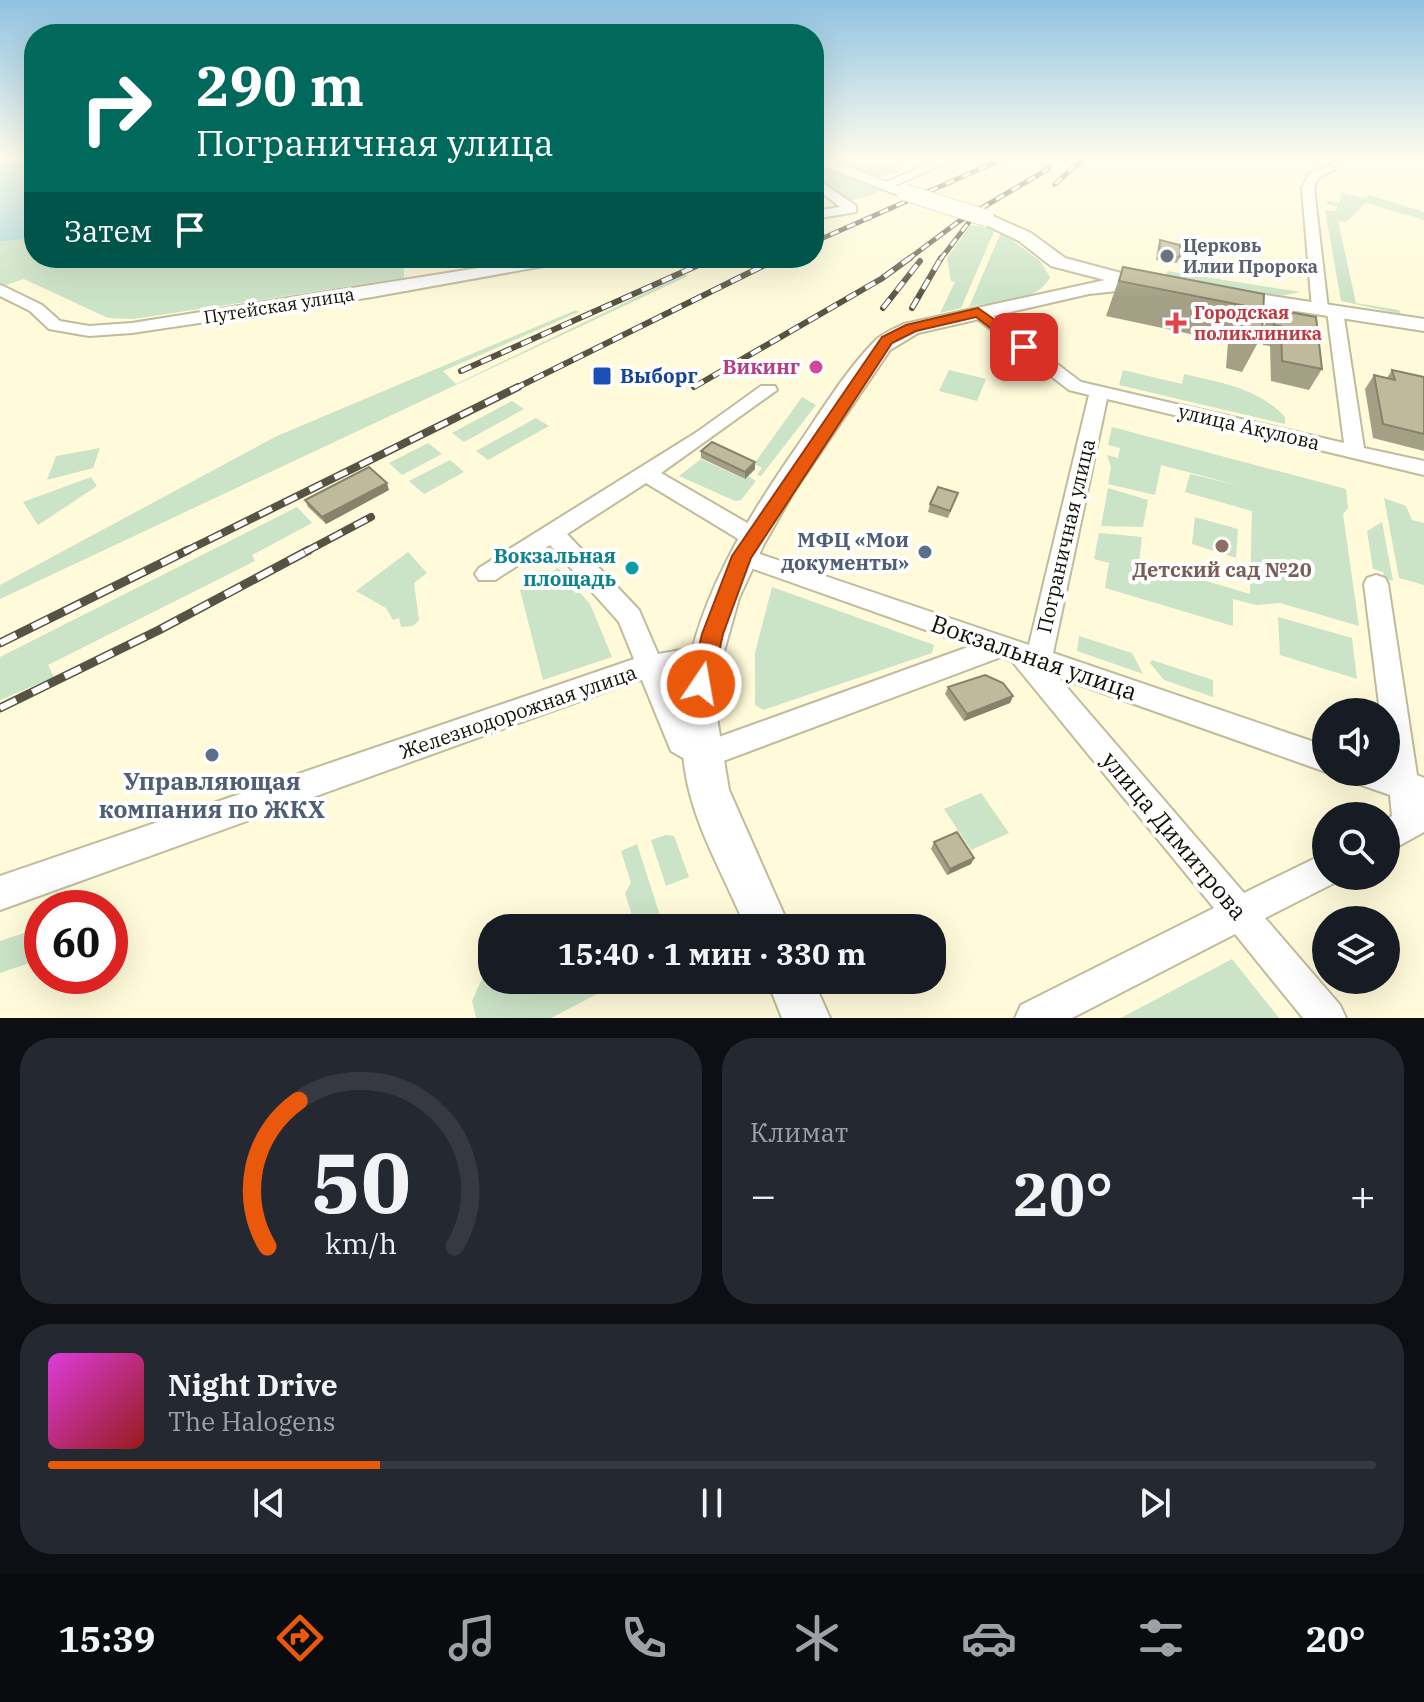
<!DOCTYPE html>
<html lang="ru">
<meta charset="utf-8">
<style>
body{margin:0;font-family:"IBM Plex Serif",serif;background:#242831;color:#f1f3f6;height:100vh;display:flex;flex-direction:column;font-size:30px;white-space:nowrap}
*{box-sizing:border-box;margin:0}
p{font-size:26px;color:#9ea1a6}
.icon{flex:none;width:44px;height:44px;fill:none;stroke:currentColor;stroke-width:2;stroke-linecap:round;stroke-linejoin:round}
.map{position:relative;height:1018px;overflow:hidden}
.side{display:flex;flex-direction:column;gap:20px;padding:20px;background:#0d0f14;flex:1}
.side>*{flex:none}
.guide{position:absolute;left:24px;top:24px;width:800px;height:244px;border-radius:32px;box-shadow:0 8px 32px #0002;background:#00695c;color:#fff;overflow:hidden}
.buttons{position:absolute;left:1312px;top:698px;display:grid;gap:16px}
.buttons a{display:grid;place-items:center;width:88px;height:88px;border-radius:50%;background:#171b24;box-shadow:0 8px 32px #0002;font-size:40px}
.speed{position:absolute;left:24px;top:890px;display:flex;gap:16px;font-size:40px;font-weight:700;text-align:center}
.speed>*{display:grid;place-content:center;width:104px;height:104px;border-radius:50%;background:#171b24;box-shadow:0 8px 32px #0002;line-height:1}
.speed .limit{border:12px solid #d22;background:#fff;color:#111}
.pin{position:absolute;display:grid;place-items:center;width:68px;height:68px;color:#fff;margin:-34px;border-radius:16px;box-shadow:0 4px 12px #0006}
.me{position:absolute;width:88px;margin:-44px;rotate:12deg;stroke-linejoin:round;filter:drop-shadow(0 0 6px #0008)}
.turn{display:flex;align-items:center;gap:28px;height:168px;padding:0 40px;font-size:36px}
.turn .icon{width:104px;height:104px;stroke-width:2.5}
.turn b{display:block;font-size:56px;line-height:68px}
.then{display:flex;align-items:center;height:76px;padding:0 40px;background:#0003;gap:16px;font-size:30px}
.big{font-size:60px;font-weight:800;line-height:1.1}
.side .card{flex:1;display:flex;flex-direction:column;justify-content:center;gap:12px;min-width:0;padding:0 28px;border-radius:32px;background:#242831}
.side .dial{align-items:center;gap:0}
.dial svg{height:208px;overflow:visible;fill:none;stroke:#363941;stroke-width:7;stroke-linecap:round;text-anchor:middle}
.dial text{fill:#f1f3f6;stroke:none}
.song{display:flex;align-items:center;gap:24px}
.cover{width:96px;height:96px;border-radius:12px;background:linear-gradient(135deg,hsl(300 70% 55%),hsl(0 70% 35%))}
.played{height:8px;border-radius:4px;background:linear-gradient(90deg,#ea580c 25%,#363941 25%)}
.keys{display:flex;justify-content:space-around;direction:ltr}
.heat{display:flex;justify-content:space-between;align-items:center;font-size:44px;direction:ltr}
.side .tiles{flex:1;display:grid;gap:20px;grid-template-columns:1fr 1fr}
.card:last-child{grid-column:span 2}
.trip{position:absolute;left:478px;top:914px;width:468px;height:80px;border-radius:32px;background:#171b24;box-shadow:0 8px 32px #0002;font-weight:800;line-height:80px;text-align:center}
.dock{display:flex;height:128px;justify-content:space-around;align-items:center;background:#090b0e;color:#9ea1a6}
.dock .icon{width:56px;height:56px}
.dock .active{color:#ea580c}
.dock b{font-size:36px;color:#f1f3f6}
.map>svg:first-child{display:block}
</style>
<div class="map">
<svg width="1424" height="1018" viewBox="0 0 1424 1018">
<rect width="100%" height="100%" fill="#fffad9"/>
<!-- green -->
<g fill="#cbe3c7">
<polygon points="845,157 889,163 905,170 881,177 828,158"/>
<polygon points="814,165 882,191 851,201 814,174"/>
<polygon points="1343,193 1363,198 1370,195 1424,212 1424,220 1366,203 1346,222 1338,221 1356,303 1399,310 1401,314 1341,301 1325,210 1336,211 1337,206 1326,204 1327,201 1339,203"/>
<polygon points="971,225 995,229 961,308 940,313 955,282 951,281 947,258"/>
<path d="M1001 232 1040 261 1050 277C1040 302 992 302 969 307Z"/>
<path d="M34 238V258H495L496 263C478 270 464 273 449 260L404 268V278L133 319 108 318 24 279 0 287V242Z"/>
<polygon points="1167,271 1301,292 1280,296 1174,279 1166,276"/>
<polygon points="684,274 688,276 0,599 0,585 277,436 576,310 579,312 443,371 456,384"/>
<polygon points="949,370 986,379 977,401 939,391"/>
<path d="M1123 370 1182 384 1184 374C1222 383 1258 388 1285 417V424L1119 385Z"/>
<polygon points="802,397 816,405 761,476 757,475 762,468 754,464"/>
<polygon points="512,401 524,409 464,442 452,433"/>
<polygon points="536,418 549,426 488,460 476,451"/>
<polygon points="1112,427 1346,489 1348,508 1343,514 1359,626 1280,603 1256,605 1233,599 1233,626 1105,588 1109,563 1094,559 1099,533 1142,537 1139,561 1250,594 1252,511 1185,492 1190,474 1241,486 1161,465 1155,495 1108,484 1111,467 1107,455 1118,458 1120,448 1108,445"/>
<polygon points="428,443 442,454 402,475 389,463"/>
<polygon points="100,448 93,468 47,480 56,456"/>
<polygon points="701,459 744,479 748,476 756,481 741,500 735,501 679,476"/>
<polygon points="450,460 464,472 424,494 409,481"/>
<polygon points="91,477 97,486 38,525 23,502"/>
<polygon points="1108,488 1148,500 1143,527 1101,526"/>
<polygon points="1384,498 1406,506 1412,520 1424,523 1424,585 1399,578"/>
<polygon points="297,507 312,523 252,555 255,561 48,665 54,677 0,700 0,657"/>
<polygon points="1195,517 1238,529 1236,558 1192,544"/>
<polygon points="1382,522 1393,581 1385,579 1383,572 1373,569 1367,531"/>
<polygon points="408,552 427,573 414,583 419,620 413,626 401,627 399,618 393,620 386,608 356,591"/>
<polygon points="558,568 590,604 612,657 543,680 520,590"/>
<polygon points="772,587 934,645 932,653 763,710 755,705 755,653"/>
<polygon points="1278,617 1352,638 1357,679 1280,655"/>
<polygon points="1079,636 1132,653 1143,674 1077,651"/>
<polygon points="1152,660 1213,680 1213,697 1164,680 1150,663"/>
<polygon points="981,793 1009,833 971,850 944,809"/>
<polygon points="666,835 674,836 689,877 666,886 651,840"/>
<polygon points="637,844 664,928 636,928 625,893 631,883 621,851"/>
<polygon points="42,927 42,959 0,973 0,941"/>
<polygon points="492,956 492,980 600,980 603,991 551,1018 476,1018 472,1001"/>
<polygon points="1232,959 1279,1018 1121,1018"/>
</g>
<!-- water -->
<polygon fill="#a9d7da" points="34,157 34,238 0,242 0,158"/>
<g fill="none" stroke-linecap="round" stroke-linejoin="round">
<!-- minor casing -->
<g stroke="#c0bb9b" stroke-width="4">
<g id="minor">
<polygon points="944,157 959,157 887,189 877,186"/>
<polygon points="1329,165 1335,169 1318,178 1314,188 1328,309 1320,314 1312,309 1302,188 1309,173"/>
<polygon points="814,177 856,206 856,212 814,219 814,211 840,207 814,187"/>
<polygon points="541,258 573,258 566,262 372,297 132,333 89,336 49,329 30,311 0,296 0,285 5,287 42,305 60,321 89,326 132,323"/>
<polygon points="1335,306 1343,311 1364,448 1424,461 1424,475 1107,399 1053,653 1326,746 1326,772 1058,677 1244,893 1326,853 1326,876 1339,876 1338,881 1265,918 1340,1005 1346,1018 1303,1018 1235,934 1072,1018 1015,1018 1021,1005 1214,908 1012,661 1001,657 702,769 671,751 642,680 635,681 0,910 0,876 634,659 619,622 550,545 495,580 479,580 475,574 479,568 697,432 761,386 775,386 777,390 661,473 761,531 764,537 761,543 745,543 646,483 567,534 639,610 658,654 705,646 714,649 718,657 714,665 667,675 692,733 705,742 971,646 734,562 730,556 734,550 742,548 1029,645 1089,395 1069,390 972,315 972,309 984,309 1081,382 1344,443 1327,311"/>
<polygon points="1376,575 1385,578 1388,584 1417,775 1424,778 1424,832 1386,853 1386,820 1392,816 1390,795 1353,782 1349,772 1386,772 1386,712 1380,712 1364,584 1367,578"/>
</g>
</g>
<!-- major casing -->
<g stroke="#c0bb9b" stroke-width="4">
<g id="major">
<polygon points="814,157 824,157 912,192 898,195 814,163"/>
<path d="M986 213 1031 233 1065 258 1125 274 1128 278H1152L1155 282 1145 288 1089 294 918 333 890 350 793 493 764 544 739 598 723 655 716 712 729 790 790 928H746C725 877 693 825 685 770 667 651 729 545 794 451 819 415 843 374 873 343 880 334 894 329 904 324L1105 280 1051 266 1019 241 980 222V214Z"/>
<polygon points="1226,289 1424,319 1424,331 1219,299 1216,295 1219,291"/>
<polygon points="767,980 813,980 830,1018 782,1018"/>
</g>
</g>
<!-- minor -->
<use href="#minor" fill="#fff" fill-rule="evenodd"/>
<!-- major -->
<use href="#major" fill="#fff" fill-rule="evenodd"/>
<!-- rail-far3 casing -->
<g stroke="#565343" stroke-width="5">
<g id="rail-far3">
<polyline points="1055,184 1085,157"/>
<polyline points="814,242 1007,157"/>
<polyline points="775,260 779,258"/>
<polyline points="907,260 958,222 1048,169"/>
<polyline points="940,260 969,222"/>
</g>
</g>
<!-- rail-far2 casing -->
<g stroke="#565343" stroke-width="6">
<g id="rail-far2">
<polyline points="883,308 920,261"/>
<polyline points="912,308 941,258"/>
<polyline points="461,371 712,259"/>
<polyline points="694,387 881,279 910,258"/>
<polyline points="514,389 779,258"/>
</g>
</g>
<!-- rail-far1 casing -->
<g stroke="#565343" stroke-width="8">
<g id="rail-far1">
<polyline points="184,552 518,387"/>
<polyline points="305,552 371,517"/>
</g>
</g>
<!-- rail casing -->
<g stroke="#565343" stroke-width="9">
<g id="rail">
<polyline points="0,643 188,550"/>
<polyline points="0,708 159,630 309,550"/>
</g>
</g>
<!-- rail-far3 -->
<use href="#rail-far3" stroke="#fff" stroke-width="3" stroke-dasharray="9" stroke-linecap="butt"/>
<!-- rail-far2 -->
<use href="#rail-far2" stroke="#fff" stroke-width="4" stroke-dasharray="11" stroke-linecap="butt"/>
<!-- rail-far1 -->
<use href="#rail-far1" stroke="#fff" stroke-width="5" stroke-dasharray="14" stroke-linecap="butt"/>
<!-- rail -->
<use href="#rail" stroke="#fff" stroke-width="6" stroke-dasharray="18" stroke-linecap="butt"/>
<!-- major-bridge casing -->
<g stroke="#c0bb9b" stroke-width="18" stroke-linecap="butt">
<polyline id="major-bridge" points="904,192 986,218"/>
</g>
<!-- major-bridge -->
<use href="#major-bridge" stroke="#fff" stroke-width="16"/>
</g>
<!-- wall -->
<g fill="#a4a085">
<polygon points="1160,240 1180,257 1177,263 1156,260 1158,246"/>
<polygon points="1123,267 1264,294 1262,335 1242,372 1226,368 1228,342 1106,316"/>
<polygon points="1273,309 1322,369 1309,390 1271,381 1270,346 1263,345 1263,328"/>
<polygon points="1392,370 1424,377 1424,451 1373,438 1365,389 1374,375 1387,378"/>
<polygon points="701,451 755,462 755,469 745,479 701,458"/>
<polygon points="389,490 326,524 308,507 305,500"/>
<polygon points="958,493 948,518 928,512 930,504"/>
<polygon points="948,687 1013,696 1010,703 964,721 945,694"/>
<polygon points="934,842 974,858 971,864 947,875 931,849"/>
</g>
<!-- shaded-wall -->
<g fill="#86826c">
<polygon points="755,462 755,469 745,479 745,472"/>
<polygon points="387,483 389,490 326,524 322,517"/>
<polygon points="1013,696 1010,703 964,721 967,714"/>
<polygon points="974,858 971,864 947,875 950,869"/>
</g>
<!-- building -->
<g fill="#bfba9b" stroke="#86826c" stroke-width="2">
<polygon points="1160,240 1180,245 1180,257 1159,254"/>
<polygon points="1123,267 1264,294 1262,335 1245,331 1246,306 1119,281"/>
<polygon points="1273,309 1316,317 1322,369 1282,361 1281,326 1274,325"/>
<polygon points="1392,370 1424,377 1424,434 1383,424 1374,375 1395,380"/>
<polygon points="712,442 755,462 745,472 701,451"/>
<polygon points="369,467 387,483 322,517 305,500"/>
<polygon points="938,487 958,493 950,511 930,504"/>
<polygon points="985,675 1003,683 1013,696 967,714 948,687"/>
<polygon points="957,832 974,858 950,869 934,842"/>
</g>
<!-- sky -->
<linearGradient id="sky" x2="0" y2="1"><stop stop-color="#8fc2e2"/><stop offset="0.53" stop-color="#fffdee"/><stop offset="1" stop-color="#fffdee" stop-opacity="0"/></linearGradient>
<rect width="1424" height="299" fill="url(#sky)"/>
<!-- route -->
<polygon fill="#ea580c" stroke="#983908" stroke-width="2" points="978,308 1029,344 1029,350 1019,350 976,317 916,331 892,343 751,558 723,634 712,684 709,691 693,691 690,684 702,634 732,556 882,337 906,325"/>
<!-- markers -->
<circle fill="#6b7280" stroke="#fff" stroke-width="3" cx="1167" cy="256" r="8"/>
<path fill="#e0444e" stroke="#fff" stroke-width="3" d="M1172 311h8v8h8v8h-8v8h-8v-8h-8v-8h8z"/>
<circle fill="#d1479c" stroke="#fff" stroke-width="3" cx="816" cy="367" r="8"/>
<rect fill="#1a4fb4" stroke="#fff" stroke-width="3" x="592" y="366" width="20" height="20" rx="4"/>
<circle fill="#8d6e63" stroke="#fff" stroke-width="3" cx="1222" cy="546" r="8"/>
<g fill="#5c6f8a" stroke="#fff" stroke-width="3">
<circle cx="925" cy="552" r="8"/>
<circle cx="212" cy="755" r="8"/>
</g>
<circle fill="#0f9aa8" stroke="#fff" stroke-width="3" cx="632" cy="568" r="8"/>
<g text-anchor="middle" stroke-width="8" stroke-linejoin="round" paint-order="stroke">
<!-- far-worship labels -->
<g font-size="18" font-weight="bold" fill="#5b616d" stroke="#fff" text-anchor="start">
<text x="1183" y="252">Церковь<tspan x="1183" dy="21">Илии Пророка</tspan></text>
</g>
<!-- far-street labels -->
<g font-size="18" fill="#121006" stroke="#fff">
<text transform="translate(279 306) rotate(-9)" y="6">Путейская улица</text>
</g>
<!-- far-health labels -->
<g font-size="18" font-weight="bold" fill="#be3a42" stroke="#fff" text-anchor="start">
<text x="1194" y="319">Городская<tspan x="1194" dy="21">поликлиника</tspan></text>
</g>
<!-- hotel labels -->
<g font-size="20" font-weight="bold" fill="#b23c85" stroke="#fff" text-anchor="end">
<text x="800" y="374">Викинг</text>
</g>
<!-- transit labels -->
<g font-size="20" font-weight="bold" fill="#164399" stroke="#fff" text-anchor="start">
<text x="620" y="383">Выборг</text>
</g>
<!-- street labels -->
<g font-size="20" fill="#121006" stroke="#fff">
<text transform="translate(1249 427) rotate(13)" y="7">улица Акулова</text>
<text transform="translate(1066 536) rotate(-77)" y="7">Пограничная улица</text>
<text transform="translate(518 712) rotate(-19)" y="7">Железнодорожная улица</text>
</g>
<!-- service labels -->
<g font-size="20" font-weight="bold" fill="#4e5e75" stroke="#fff" text-anchor="end">
<text x="909" y="547">МФЦ «Мои<tspan x="909" dy="23">документы»</tspan></text>
</g>
<!-- culture labels -->
<g font-size="20" font-weight="bold" fill="#0d838f" stroke="#fff" text-anchor="end">
<text x="616" y="563">Вокзальная<tspan x="616" dy="23">площадь</tspan></text>
</g>
<!-- education labels -->
<g font-size="20" font-weight="bold" fill="#785e54" stroke="#fff">
<text x="1222" y="577">Детский сад №20</text>
</g>
<!-- near-street labels -->
<g font-size="24" fill="#121006" stroke="#fff">
<text transform="translate(1034 658) rotate(19)" y="8">Вокзальная улица</text>
<text transform="translate(1174 836) rotate(50)" y="8">улица Димитрова</text>
</g>
<!-- near-service labels -->
<g font-size="24" font-weight="bold" fill="#4e5e75" stroke="#fff">
<text x="212" y="790">Управляющая<tspan x="212" dy="28">компания по ЖКХ</tspan></text>
</g>
</g>
</svg>
<div class="buttons">
<a><svg class="icon" aria-label="sound" viewBox="0 0 24 24"><path d="M4 9h4l5-4v14l-5-4H4zM17 9q2 3 0 6"/></svg></a>
<a><svg class="icon" aria-label="search" viewBox="0 0 24 24"><circle cx="10" cy="10" r="6"/><path d="M15 15l6 6"/></svg></a>
<a><svg class="icon" aria-label="layers" viewBox="0 0 24 24"><path d="M12 4l9 5-9 5-9-5zM3 14l9 5 9-5"/></svg></a>
</div>
<div class="speed"><div class="limit">60</div></div>
<div class="pin" style="left:1024px;top:347px;background:#d93025"><svg class="icon" aria-label="arrive" viewBox="0 0 24 24"><path d="M6 21V4h12l-3 4 3 4H6"/></svg></div>
<svg class="me" style="left:701px;top:684px" viewBox="-20 -20 40 40"><circle r="17" fill="#ea580c" stroke="#fff" stroke-width="3"/><path d="M0-11L8 9 0 5-8 9z" fill="#fff"/></svg>
<div class="trip">15:40 · 1 мин · 330 m</div>
<div class="guide">
<div class="turn"><svg class="icon" aria-label="right" viewBox="0 0 24 24"><path d="M7 20v-9h11M14 6l5 5-5 5"/></svg><div><b>290 m</b>Пограничная улица</div></div>
<div class="then">Затем<svg class="icon" aria-label="arrive" viewBox="0 0 24 24"><path d="M6 21V4h12l-3 4 3 4H6"/></svg></div>
</div>
</div>
<section class="side">
<div class="tiles">
<div class="card dial"><svg viewBox="0 0 100 80">
<path d="M14 69A42 42 0 1 1 86 69"/>
<path d="M14 69A42 42 0 0 1 26 13" stroke="#ea580c"/>
<text x="50" y="56" font-size="32" font-weight="700">50</text>
<text x="50" y="72" font-size="11">km/h</text>
</svg></div>
<div class="card"><p>Климат</p>
<div class="heat"><a>−</a><b class="big">20°</b><a>+</a></div>
</div>
<div class="card">
<div class="song"><i class="cover"></i><div><b>Night Drive</b><p>The Halogens</p></div></div>
<div class="played"></div>
<div class="keys"><svg class="icon" aria-label="previous" viewBox="0 0 24 24"><path d="M18 5L8 12l10 7zM5 5v14"/></svg><svg class="icon" aria-label="pause" viewBox="0 0 24 24"><path d="M8 5v14M16 5v14"/></svg><svg class="icon" aria-label="next" viewBox="0 0 24 24"><path d="M6 5l10 7-10 7zM19 5v14"/></svg></div>
</div>
</div>
</section>
<nav class="dock">
<b>15:39</b>
<svg class="icon active" aria-label="directions" viewBox="0 0 24 24"><path d="M12 3l9 9-9 9-9-9zM9 14v-3h6M13 9l2 2-2 2"/></svg>
<svg class="icon" aria-label="music" viewBox="0 0 24 24"><path d="M9 18V5l10-2v13"/><circle cx="6" cy="18" r="3"/><circle cx="16" cy="16" r="3"/></svg>
<svg class="icon" aria-label="phone" viewBox="0 0 24 24"><path d="M5 4h4l2 5-3 2q2 4 5 5l2-3 5 2v4C11 20 4 13 5 4z"/></svg>
<svg class="icon" aria-label="climate" viewBox="0 0 24 24"><path d="M12 3v18M4 7l16 10M4 17L20 7"/></svg>
<svg class="icon" aria-label="car" viewBox="0 0 24 24"><path d="M5 17H2v-5l4-1 3-4h7l3 4 3 1v5h-3M9 17h6M6 11h13"/><circle cx="7" cy="17" r="2"/><circle cx="17" cy="17" r="2"/></svg>
<svg class="icon" aria-label="filters" viewBox="0 0 24 24"><path d="M4 7h16M4 17h16"/><circle cx="9" cy="7" r="2"/><circle cx="15" cy="17" r="2"/></svg>
<b>20°</b>
</nav>
